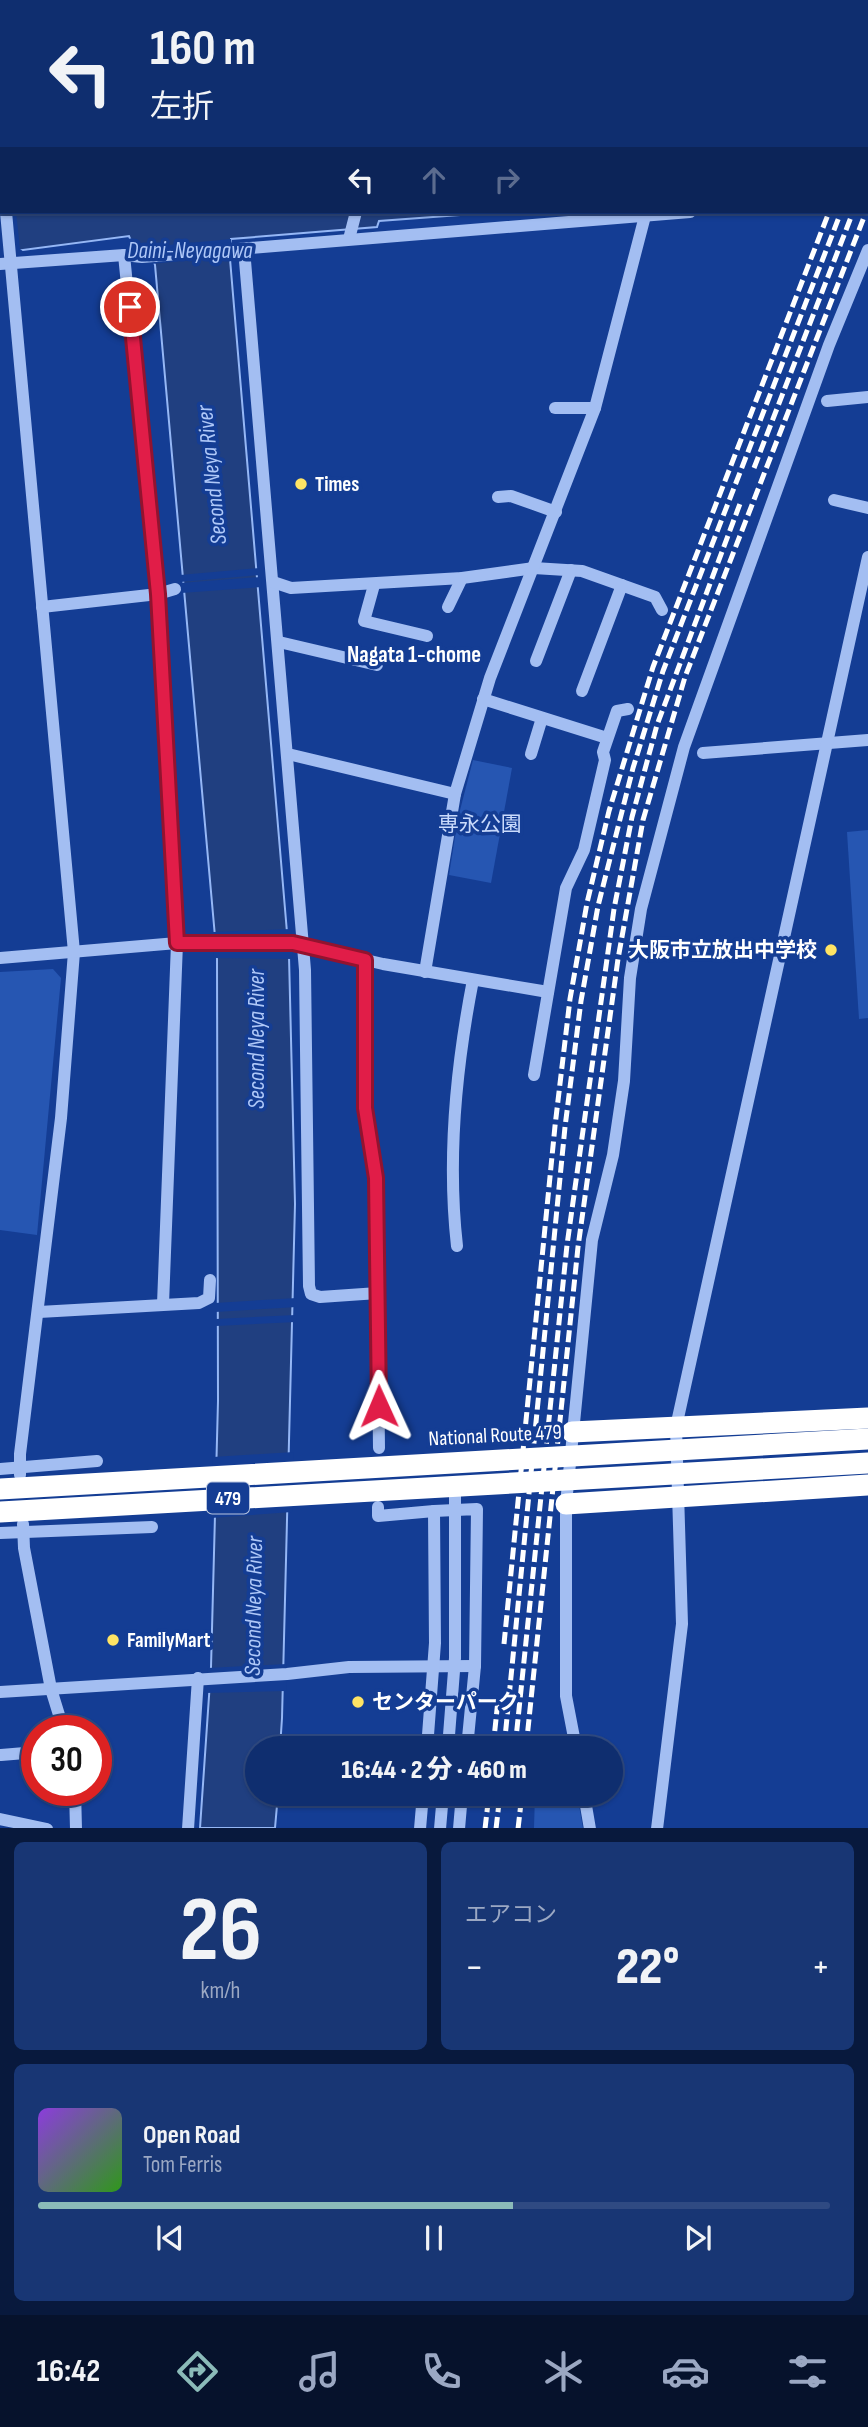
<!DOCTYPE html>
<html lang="ja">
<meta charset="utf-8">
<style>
body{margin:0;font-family:"Sofia Sans Condensed","Noto Sans JP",sans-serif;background:#183674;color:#f1f3f6;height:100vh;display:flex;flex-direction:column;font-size:26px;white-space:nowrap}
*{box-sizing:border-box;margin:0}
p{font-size:23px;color:#9ba8c3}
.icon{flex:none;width:38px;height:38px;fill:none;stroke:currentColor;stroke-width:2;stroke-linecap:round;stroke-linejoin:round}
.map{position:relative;height:1828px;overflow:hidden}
.details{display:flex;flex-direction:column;gap:14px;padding:14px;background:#08193d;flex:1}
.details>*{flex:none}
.top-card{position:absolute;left:0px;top:0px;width:868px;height:214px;box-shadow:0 2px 5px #0004,0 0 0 2px #2f4a82;background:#0f2e6f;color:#f1f3f6;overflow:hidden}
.speed{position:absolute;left:21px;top:1715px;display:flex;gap:14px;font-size:35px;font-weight:700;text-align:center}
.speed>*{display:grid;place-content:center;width:91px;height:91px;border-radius:50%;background:#0f2e6f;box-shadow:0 2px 5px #0004,0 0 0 2px #2f4a82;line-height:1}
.speed .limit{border:10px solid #d22;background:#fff;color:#111}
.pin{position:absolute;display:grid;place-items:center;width:60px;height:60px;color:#fff;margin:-30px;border:4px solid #fff;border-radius:50%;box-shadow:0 2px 7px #0007}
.me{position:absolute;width:77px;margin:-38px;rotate:359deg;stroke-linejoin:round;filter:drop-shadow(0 0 5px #0008)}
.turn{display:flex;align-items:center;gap:24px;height:147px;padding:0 35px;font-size:32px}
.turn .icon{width:91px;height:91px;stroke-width:2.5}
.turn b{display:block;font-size:49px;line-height:60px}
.lanes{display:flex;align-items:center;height:66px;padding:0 35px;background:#0003;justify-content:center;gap:35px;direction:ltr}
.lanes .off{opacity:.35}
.big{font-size:52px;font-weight:800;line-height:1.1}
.details .card{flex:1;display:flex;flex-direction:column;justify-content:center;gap:10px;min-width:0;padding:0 24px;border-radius:10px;background:#183674}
.details .dial{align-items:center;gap:0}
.dial b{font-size:91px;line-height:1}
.song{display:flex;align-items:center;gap:21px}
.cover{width:84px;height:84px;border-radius:10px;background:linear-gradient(135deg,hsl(270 70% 55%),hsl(110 70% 35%))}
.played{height:7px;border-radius:4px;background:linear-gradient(90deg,#8bbbb9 60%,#2f4a82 60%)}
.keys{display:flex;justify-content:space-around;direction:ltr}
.heat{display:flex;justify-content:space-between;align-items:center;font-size:38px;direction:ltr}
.details .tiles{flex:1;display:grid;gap:14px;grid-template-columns:1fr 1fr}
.card:last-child{grid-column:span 2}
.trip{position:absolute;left:245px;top:1736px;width:378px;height:70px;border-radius:35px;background:#0f2e6f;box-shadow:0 2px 5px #0004,0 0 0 2px #2f4a82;font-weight:800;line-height:70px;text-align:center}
.dock{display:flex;height:112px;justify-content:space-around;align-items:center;background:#06122c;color:#9ba8c3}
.dock .icon{width:49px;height:49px}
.dock .current{color:#8bbbb9}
.dock b{font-size:32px;color:#f1f3f6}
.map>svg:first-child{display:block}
</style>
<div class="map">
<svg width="868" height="1829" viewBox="0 0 868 1829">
<rect width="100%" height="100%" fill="#143d94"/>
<!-- green -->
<g fill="#2656b2">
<polygon points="473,760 512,768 491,883 449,875 458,818"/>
<polygon points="868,830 868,1018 859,1019 847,832"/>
<polygon points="53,969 61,978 37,1235 0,1230 0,972"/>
<polygon points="535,1794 577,1794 583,1828 534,1828"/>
</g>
<!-- water -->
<polygon fill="#203f80" stroke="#95b7f5" stroke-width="2" points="0,197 2,212 501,212 379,221 377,227 231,239 230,259 289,956 295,1204 282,1718 280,1748 257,1748 257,1794 278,1794 275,1828 200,1828 211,1667 218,1401 217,959 155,265 148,247 134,248 129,236 0,253"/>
<!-- pier -->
<g fill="#143d94">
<polygon points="0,194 2,212 16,212 20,249 28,255 0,257"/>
<polygon points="231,239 233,256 151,264 149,260 148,247"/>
<polygon points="260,568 260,575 180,582 180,575"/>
<polygon points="261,577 262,587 181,593 180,583"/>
<polygon points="291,929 293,959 214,958 213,932"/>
<polygon points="297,1298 297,1307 215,1312 215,1303"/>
<polygon points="296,1315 296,1322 216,1326 216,1319"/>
<polygon points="294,1452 292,1512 211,1518 213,1457"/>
<polygon points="287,1664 286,1691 205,1693 208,1668"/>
</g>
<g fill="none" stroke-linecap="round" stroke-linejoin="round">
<!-- minor -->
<g stroke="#a3bef2" stroke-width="12">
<polyline points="226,0 226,2"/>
<polyline points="345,0 345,2"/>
<polyline points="418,2 418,0"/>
<polyline points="691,2 691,0"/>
<polyline points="866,55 868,51"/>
<polyline points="866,116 868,116"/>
<polyline points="0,137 2,160"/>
<polyline points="866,197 868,197"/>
<polyline points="6,212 74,952 61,1118 20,1454 20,1475"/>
<polyline points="349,239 356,212"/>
<polyline points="244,249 305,970 309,1286 311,1294 320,1297 378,1293"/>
<polyline points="124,255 158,594 177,943 163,1304"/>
<polyline points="0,264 124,255 142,257 690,212"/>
<polyline points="827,401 868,397"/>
<polyline points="555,408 595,408"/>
<polyline points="498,497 511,496 556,512"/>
<polyline points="834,500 868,508"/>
<polyline points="273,582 291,588 462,578 534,568 582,571 655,597 662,610"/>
<polyline points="374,585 364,621 427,636"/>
<polyline points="42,607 158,594 175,589"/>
<polyline points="448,607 462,578"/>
<polyline points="279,642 377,665"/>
<polyline points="536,661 571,570"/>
<polyline points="582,691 622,585"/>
<polyline points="483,699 607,738"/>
<polyline points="703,753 868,740"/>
<polyline points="288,754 455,794"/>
<polyline points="531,754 542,718"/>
<polyline points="0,958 177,943 293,943 383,964 548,992"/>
<polyline points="365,960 365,1108 376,1178 379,1448"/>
<polyline points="425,972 455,794 490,678 595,408 645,216"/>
<polyline points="534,1075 566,888 584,850 605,760 603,752 617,711 628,709"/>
<path d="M457 1246C447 1158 456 1067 473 980"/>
<polyline points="39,1312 199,1303 209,1298 210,1280"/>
<polyline points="0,1469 97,1461"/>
<polyline points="378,1507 378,1516 434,1511"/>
<polyline points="23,1524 24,1548 51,1689 64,1731"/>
<polyline points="0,1533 152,1527"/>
<polyline points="0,1692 287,1674 349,1667 475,1666"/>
<polyline points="427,1748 435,1643 434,1511 477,1509 475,1666 467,1748"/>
<polyline points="576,1748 566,1696 566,1504 592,1240 613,1155 624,1081 630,978 641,909 684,747 829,345 868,250"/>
<polyline points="1,1755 37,1752"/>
<polyline points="75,1790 76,1829"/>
<polyline points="584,1794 590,1829"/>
<polyline points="0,1819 47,1829"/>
<polyline points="188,1829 198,1678"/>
<polyline points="420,1829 423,1794"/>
<polyline points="440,1829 443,1794"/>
<polyline points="459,1829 462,1794"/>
<polyline points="657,1829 682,1624 676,1427 868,557"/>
</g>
<!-- highway -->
<g stroke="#fff" stroke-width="21">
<polyline points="572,1432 868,1418"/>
<polyline points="566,1504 868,1485"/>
</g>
<!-- rail -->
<g stroke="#fff" stroke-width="5" stroke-dasharray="12 5" stroke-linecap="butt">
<polyline points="866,115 868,110"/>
<polyline points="866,145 868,140"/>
<polyline points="866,179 868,174"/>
<polyline points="754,468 853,212"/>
<polyline points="504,1644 555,1126 570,999 587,903 609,811 653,667 829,212"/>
<polyline points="493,1748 498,1700"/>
<polyline points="504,1748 565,1127 581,1001 598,906 633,768 663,671 841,212"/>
<polyline points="515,1748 567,1245 614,909 632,817 657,725 741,501"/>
<polyline points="526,1748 578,1247 618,959 643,820 685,677 866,212"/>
<polyline points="485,1829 489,1794"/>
<polyline points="496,1829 500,1794"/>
<polyline points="518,1829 522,1794"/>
</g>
<!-- minor-bridge -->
<polyline stroke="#a3bef2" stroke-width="12" points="448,1748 455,1658 455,1486"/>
<!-- highway-bridge -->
<g stroke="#fff" stroke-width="21">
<polyline points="0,1489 868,1439"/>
<polyline points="0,1512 868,1463"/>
</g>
</g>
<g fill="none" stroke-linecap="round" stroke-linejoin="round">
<!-- route casing -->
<g stroke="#92132f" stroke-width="18">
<polyline id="route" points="130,307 158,594 177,943 293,943 365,960 365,1108 376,1178 379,1406"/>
</g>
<!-- route -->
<use href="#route" stroke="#e11d48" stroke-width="12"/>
</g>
<!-- markers -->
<g fill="#ffe464" stroke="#143d94" stroke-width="2.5">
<circle cx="301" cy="484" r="7"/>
<circle cx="831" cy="950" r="7"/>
<circle cx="113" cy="1640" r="7"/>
<circle cx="358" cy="1702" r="7"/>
</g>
<g text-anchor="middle" stroke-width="7" stroke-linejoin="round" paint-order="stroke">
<!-- shield labels -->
<rect fill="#143d94" stroke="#b8c5df" stroke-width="2" x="207" y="1482.5" width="42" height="31" rx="5"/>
<g font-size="19" font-weight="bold" fill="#fff">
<text x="228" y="1505">479</text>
</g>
<!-- poi labels -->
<g font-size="21" font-weight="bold" fill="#fff" stroke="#143d94" text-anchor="start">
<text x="315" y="491">Times</text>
<text x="817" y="957" text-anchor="end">大阪市立放出中学校</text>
<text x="127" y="1647">FamilyMart</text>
<text x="372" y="1709">センターパーク</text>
</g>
<!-- park labels -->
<g font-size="21" fill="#cadbfc" stroke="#143d94">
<text x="480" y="831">専永公園</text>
</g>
<!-- street labels -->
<g font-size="21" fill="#fff" stroke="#143d94">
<text transform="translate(495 1435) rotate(-3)" y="7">National Route 479</text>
</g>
<!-- water labels -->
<g font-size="23" font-style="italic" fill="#afc8f8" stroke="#143d94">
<text x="190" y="258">Daini-Neyagawa</text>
<text transform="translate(211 475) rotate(-96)" y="8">Second Neya River</text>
<text transform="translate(256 1039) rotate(-90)" y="8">Second Neya River</text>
<text transform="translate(253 1606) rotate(-89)" y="8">Second Neya River</text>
</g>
<!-- neighbourhood labels -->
<g font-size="23" font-weight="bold" fill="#fff" stroke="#143d94">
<text x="414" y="662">Nagata 1-chome</text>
</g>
</g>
</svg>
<div class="speed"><div class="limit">30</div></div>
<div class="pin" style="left:130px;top:307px;background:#d93025"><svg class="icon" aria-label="arrive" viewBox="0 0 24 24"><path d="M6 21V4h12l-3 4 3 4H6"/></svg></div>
<svg class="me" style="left:379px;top:1406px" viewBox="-20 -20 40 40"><path d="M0-17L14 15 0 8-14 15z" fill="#e11d48" stroke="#fff" stroke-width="4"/></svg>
<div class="trip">16:44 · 2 分 · 460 m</div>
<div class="top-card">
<div class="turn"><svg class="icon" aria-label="left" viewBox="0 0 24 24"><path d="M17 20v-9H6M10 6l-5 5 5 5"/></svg><div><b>160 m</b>左折</div></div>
<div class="lanes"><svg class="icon" aria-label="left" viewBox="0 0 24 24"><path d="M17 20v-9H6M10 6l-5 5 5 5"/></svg><svg class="icon off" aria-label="ahead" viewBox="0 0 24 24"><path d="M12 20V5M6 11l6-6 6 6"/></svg><svg class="icon off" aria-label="right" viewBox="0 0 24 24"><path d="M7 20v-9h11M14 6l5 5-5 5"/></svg></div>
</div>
</div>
<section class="details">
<div class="tiles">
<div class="card dial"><b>26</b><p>km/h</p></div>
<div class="card"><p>エアコン</p>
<div class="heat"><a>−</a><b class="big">22°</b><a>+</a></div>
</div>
<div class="card">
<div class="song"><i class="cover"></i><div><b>Open Road</b><p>Tom Ferris</p></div></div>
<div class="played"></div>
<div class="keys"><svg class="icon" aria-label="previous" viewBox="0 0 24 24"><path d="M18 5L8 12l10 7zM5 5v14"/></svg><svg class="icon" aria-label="pause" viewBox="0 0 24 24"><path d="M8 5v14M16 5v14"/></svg><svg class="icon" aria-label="next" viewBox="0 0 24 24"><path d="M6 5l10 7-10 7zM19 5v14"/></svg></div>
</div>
</div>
</section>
<nav class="dock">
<b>16:42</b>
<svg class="icon current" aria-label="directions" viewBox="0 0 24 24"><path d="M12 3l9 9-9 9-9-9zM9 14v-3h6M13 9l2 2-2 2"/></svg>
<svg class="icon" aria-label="music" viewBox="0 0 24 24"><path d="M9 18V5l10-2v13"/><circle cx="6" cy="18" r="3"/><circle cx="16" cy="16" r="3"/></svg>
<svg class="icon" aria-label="phone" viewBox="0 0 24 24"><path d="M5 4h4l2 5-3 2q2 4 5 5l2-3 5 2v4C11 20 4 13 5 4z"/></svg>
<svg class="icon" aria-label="climate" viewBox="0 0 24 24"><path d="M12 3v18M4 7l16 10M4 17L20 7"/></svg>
<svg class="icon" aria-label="car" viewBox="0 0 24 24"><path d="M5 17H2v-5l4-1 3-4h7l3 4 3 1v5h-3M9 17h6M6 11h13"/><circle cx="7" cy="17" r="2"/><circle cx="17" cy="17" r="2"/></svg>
<svg class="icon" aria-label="filters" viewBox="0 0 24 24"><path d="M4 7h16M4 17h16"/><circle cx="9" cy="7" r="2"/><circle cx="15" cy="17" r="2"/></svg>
</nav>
